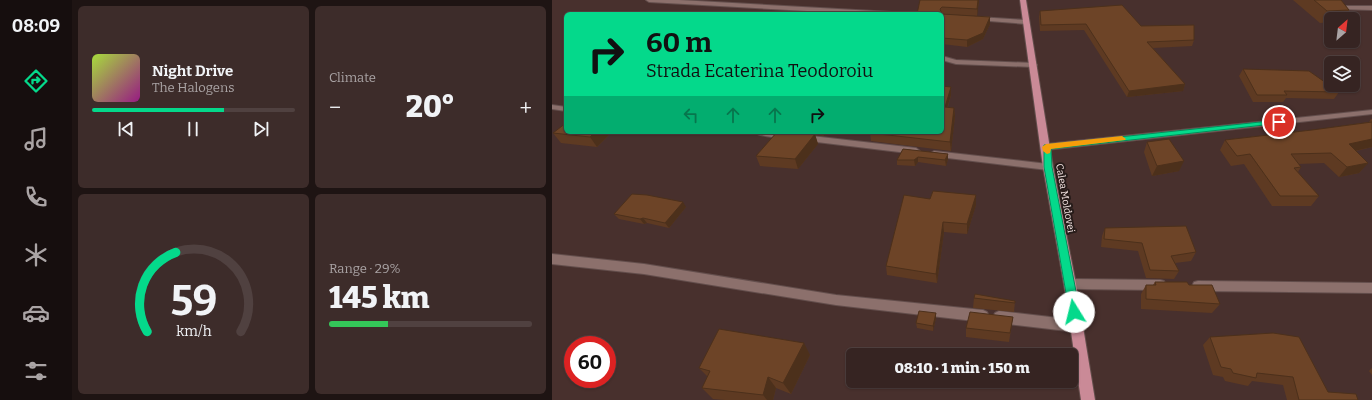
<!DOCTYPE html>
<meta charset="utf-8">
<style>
body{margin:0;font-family:Bitter,serif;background:#3d2c2a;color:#f1f3f6;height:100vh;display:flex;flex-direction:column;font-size:15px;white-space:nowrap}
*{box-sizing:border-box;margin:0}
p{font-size:13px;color:#aaa4a5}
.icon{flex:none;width:22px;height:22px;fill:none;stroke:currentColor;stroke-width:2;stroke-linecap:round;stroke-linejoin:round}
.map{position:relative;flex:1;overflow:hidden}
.details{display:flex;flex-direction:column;gap:6px;padding:6px;background:#1e1413;width:480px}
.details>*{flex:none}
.hud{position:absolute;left:12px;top:12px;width:380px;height:122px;border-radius:6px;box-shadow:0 1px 3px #0004,0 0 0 1px #504140;background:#04d98b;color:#111;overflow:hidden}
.needle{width:26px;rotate:28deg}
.tools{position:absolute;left:772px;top:12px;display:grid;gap:8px}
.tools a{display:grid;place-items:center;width:36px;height:36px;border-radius:6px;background:#362422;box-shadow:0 1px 3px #0004,0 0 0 1px #504140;font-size:20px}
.speed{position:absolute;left:12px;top:336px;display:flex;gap:8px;font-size:20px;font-weight:700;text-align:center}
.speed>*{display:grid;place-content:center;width:52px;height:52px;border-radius:50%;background:#362422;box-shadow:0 1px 3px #0004,0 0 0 1px #504140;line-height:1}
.speed .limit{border:6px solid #d22;background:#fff;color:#111}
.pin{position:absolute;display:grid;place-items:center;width:34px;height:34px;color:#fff;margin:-17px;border:2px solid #fff;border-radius:50%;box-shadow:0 1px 4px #0007}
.me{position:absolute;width:44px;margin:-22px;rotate:351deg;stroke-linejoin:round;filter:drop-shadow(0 0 3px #0008)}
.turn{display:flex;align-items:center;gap:14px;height:84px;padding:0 16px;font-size:18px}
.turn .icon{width:52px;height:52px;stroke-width:2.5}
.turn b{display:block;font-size:28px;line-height:34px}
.lanes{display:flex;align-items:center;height:38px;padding:0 16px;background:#0003;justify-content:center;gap:20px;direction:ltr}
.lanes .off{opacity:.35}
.big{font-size:30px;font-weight:800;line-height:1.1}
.details .card{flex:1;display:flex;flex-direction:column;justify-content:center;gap:6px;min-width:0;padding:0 14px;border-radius:6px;background:#3d2c2a}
.details .dial{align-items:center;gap:0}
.dial svg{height:104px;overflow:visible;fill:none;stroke:#504140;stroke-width:7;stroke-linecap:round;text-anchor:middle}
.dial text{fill:#f1f3f6;stroke:none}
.song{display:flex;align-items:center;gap:12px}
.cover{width:48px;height:48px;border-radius:6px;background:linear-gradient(135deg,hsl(80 70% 55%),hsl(310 70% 35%))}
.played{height:4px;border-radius:2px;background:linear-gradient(90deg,#04d98b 65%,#504140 65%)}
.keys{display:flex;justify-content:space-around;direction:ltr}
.heat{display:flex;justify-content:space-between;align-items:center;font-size:22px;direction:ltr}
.charge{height:6px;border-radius:3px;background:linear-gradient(90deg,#34c759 29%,#504140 0)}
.details .tiles{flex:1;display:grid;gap:6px;grid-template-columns:repeat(2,1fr)}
.trip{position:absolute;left:294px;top:348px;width:232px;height:40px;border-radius:6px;background:#362422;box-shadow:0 1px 3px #0004,0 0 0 1px #504140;font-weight:800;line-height:40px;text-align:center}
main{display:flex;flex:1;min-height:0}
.dock{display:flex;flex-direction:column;width:72px;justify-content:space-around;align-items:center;background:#160e0e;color:#aaa4a5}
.dock .icon{width:28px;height:28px}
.dock .on{color:#04d98b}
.dock b{font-size:18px;color:#f1f3f6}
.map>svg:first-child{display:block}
</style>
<main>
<nav class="dock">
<b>08:09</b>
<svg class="icon on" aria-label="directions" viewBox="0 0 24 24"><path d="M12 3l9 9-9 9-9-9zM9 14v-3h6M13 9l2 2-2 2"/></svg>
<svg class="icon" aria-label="music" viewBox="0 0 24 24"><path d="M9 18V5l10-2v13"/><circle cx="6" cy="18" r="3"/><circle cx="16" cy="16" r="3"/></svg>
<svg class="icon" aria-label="phone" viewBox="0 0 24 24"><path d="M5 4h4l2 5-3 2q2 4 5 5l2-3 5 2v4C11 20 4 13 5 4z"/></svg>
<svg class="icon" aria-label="climate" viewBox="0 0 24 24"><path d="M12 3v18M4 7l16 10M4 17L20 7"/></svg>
<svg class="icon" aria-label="car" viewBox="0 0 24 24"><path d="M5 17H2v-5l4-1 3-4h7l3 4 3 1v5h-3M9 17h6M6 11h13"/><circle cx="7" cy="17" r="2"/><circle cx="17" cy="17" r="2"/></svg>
<svg class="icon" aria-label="filters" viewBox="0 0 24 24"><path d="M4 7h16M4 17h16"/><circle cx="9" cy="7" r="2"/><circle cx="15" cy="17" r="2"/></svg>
</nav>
<section class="details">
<div class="tiles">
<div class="card">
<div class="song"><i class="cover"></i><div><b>Night Drive</b><p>The Halogens</p></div></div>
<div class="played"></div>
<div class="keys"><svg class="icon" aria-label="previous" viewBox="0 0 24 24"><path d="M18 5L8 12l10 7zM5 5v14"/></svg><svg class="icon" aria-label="pause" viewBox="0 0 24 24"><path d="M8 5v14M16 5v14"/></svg><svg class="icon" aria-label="next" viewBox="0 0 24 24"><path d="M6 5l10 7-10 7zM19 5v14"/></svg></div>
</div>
<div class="card"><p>Climate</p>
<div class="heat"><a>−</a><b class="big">20°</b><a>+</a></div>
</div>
<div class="card dial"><svg viewBox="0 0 100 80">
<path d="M14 69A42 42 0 1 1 86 69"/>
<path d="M14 69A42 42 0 0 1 36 8" stroke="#04d98b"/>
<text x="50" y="56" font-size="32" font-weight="700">59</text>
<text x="50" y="72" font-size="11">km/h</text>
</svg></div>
<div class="card"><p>Range · 29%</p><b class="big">145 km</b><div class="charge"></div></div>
</div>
</section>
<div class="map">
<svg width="820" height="400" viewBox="0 0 820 400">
<rect width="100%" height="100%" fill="#48302d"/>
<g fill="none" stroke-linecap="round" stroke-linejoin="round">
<!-- lane casing -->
<g stroke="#634e4c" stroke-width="2">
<polygon id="lane" points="781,6 820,6 820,10 783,9 781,8"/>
</g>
<!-- street casing -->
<g stroke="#634e4c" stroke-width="2">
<g id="street">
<polygon points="94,0 127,0 340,12 343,14 309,14 97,2"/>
<polygon points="426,17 474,20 477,22 474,24 424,20 423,19"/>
<polygon points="390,56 404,60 481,63 485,65 481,67 404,64 390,60"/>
<polygon points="0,105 14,107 14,111 0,109"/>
<polygon points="820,110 820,114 494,150 490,147 494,144"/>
<path d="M202 132H225L238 134 239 136C235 140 206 136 202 132Z"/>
<polygon points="251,135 364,148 368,151 364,154 248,140 247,138"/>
<polygon points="382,151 496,164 501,167 496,170 379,156 377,154"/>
<polygon points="0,254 92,264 284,295 431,310 435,312 437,316 435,320 431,322 284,305 92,274 0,264"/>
<polygon points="518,279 608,280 612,281 614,285 612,289 608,290 518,289 514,288 512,284 514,280"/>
<polygon points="646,281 820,283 820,293 646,291 642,290 640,286 642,282"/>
<polygon points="447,311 524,320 528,322 530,326 528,330 524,332 447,323 443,321 441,317 443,313"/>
</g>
</g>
<!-- primary casing -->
<g stroke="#634e4c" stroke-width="2">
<polygon id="primary" points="468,0 474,0 501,167 524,284 543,400 529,400 512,284 491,167"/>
</g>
<!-- lane -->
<use href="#lane" fill="#8c706c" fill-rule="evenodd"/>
<!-- street -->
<use href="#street" fill="#8c706c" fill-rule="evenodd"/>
<!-- primary -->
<use href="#primary" fill="#ca8a97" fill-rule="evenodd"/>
</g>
<!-- wall -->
<g fill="#5e3a22">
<polygon points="368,0 427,0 425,16 390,14"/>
<polygon points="741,0 789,0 797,10 792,19 779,19 779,22 768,23"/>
<polygon points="488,11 589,26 642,40 640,46 601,48 633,84 631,91 575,97 532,30 488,31 487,17"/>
<polygon points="390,14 438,24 431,39 415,47 390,44"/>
<polygon points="691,69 787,92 782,99 734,98 731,102 701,102 687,76"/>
<polygon points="399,87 399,95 396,107 402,108 403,116 399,151 319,141 318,133"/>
<polygon points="819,119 820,119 820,147 804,151 816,163 807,173 787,177 772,163 746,164 749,167 746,172 767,196 759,206 720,206 692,164 679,166 668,150 673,140 760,130 817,122"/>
<polygon points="60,132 45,147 9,143 1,133"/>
<polygon points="225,132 275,132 272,136 263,135 266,144 246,169 208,166 204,156"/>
<polygon points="595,142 627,171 600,176 592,152"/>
<polygon points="351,149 396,154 396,159 394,166 366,162 363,166 345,165 345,160"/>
<polygon points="424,195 424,205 415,234 392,232 385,283 335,275 334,266 378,199"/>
<polygon points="134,207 117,228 95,223 92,224 67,219 62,214"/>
<polygon points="553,228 644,252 639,261 623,263 627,271 622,279 594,278 586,251 549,247 550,236"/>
<polygon points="603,282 637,285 668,304 660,313 589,309 589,294 594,285 601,285"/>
<polygon points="422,298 463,301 462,312 421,308"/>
<polygon points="384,313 384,318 381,331 365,328 364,323"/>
<polygon points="461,317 457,342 414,337 414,328"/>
<polygon points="658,337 776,392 806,400 735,400 731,385 700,381 696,386 673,381 671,377 661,375 651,345"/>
<polygon points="258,355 239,394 224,388 221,400 173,400 161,399 150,388 156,377 147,368"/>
<polygon points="820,368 820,375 817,371"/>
</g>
<!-- shaded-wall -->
<g fill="#4c301b">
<polygon points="426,0 427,0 425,16 425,9"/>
<polygon points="438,17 438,24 431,39 415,47 415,40"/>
<polygon points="633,84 631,91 575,97 577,91"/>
<polygon points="399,87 399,95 393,115 393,107"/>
<polygon points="402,108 403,116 399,151 398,142"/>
<polygon points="43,132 60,132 45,147 38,137"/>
<polygon points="271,132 275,132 272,136"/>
<polygon points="263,134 266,144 246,169 243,159"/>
<polygon points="820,139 820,147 789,154 797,144"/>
<polygon points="396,154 396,159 394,166 393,160"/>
<polygon points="366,157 366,162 363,166 362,160"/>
<polygon points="632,161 627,171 600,176 605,166"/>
<polygon points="816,163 807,173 787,177 795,167"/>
<polygon points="424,195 424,205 415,234 415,224"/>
<polygon points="131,202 134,207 117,228 113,223"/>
<polygon points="91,218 95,223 92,224 88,219"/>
<polygon points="391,222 392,232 385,283 384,274"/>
<polygon points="384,313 384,318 381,331 381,326"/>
<polygon points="252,343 258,355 239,394 231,383"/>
<polygon points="216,377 224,388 221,400 215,400 211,395"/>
</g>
<!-- building -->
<g fill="#6d4427" stroke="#4c301b">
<polygon points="368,0 426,0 425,9 390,7 388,9 390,14 365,14"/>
<polygon points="762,0 789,0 797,10 775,11"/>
<polygon points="570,5 589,26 642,25 642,40 595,42 633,84 577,91 534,24 489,25 488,11"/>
<polygon points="390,14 438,17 431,33 415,40 390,38"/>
<polygon points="691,69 757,71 787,92 732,91 735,95 705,95"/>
<polygon points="390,86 399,87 393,107 402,108 398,142 318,133 318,132 390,132"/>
<polygon points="820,122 820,139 797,144 816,163 795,167 779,153 739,154 749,167 742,168 767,196 728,196 698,154 685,156 673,140 760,130"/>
<polygon points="14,123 14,132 43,132 38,137 1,133"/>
<polygon points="225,132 248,132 263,134 243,159 204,156"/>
<polygon points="617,139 632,161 605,166 595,142"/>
<polygon points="351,149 396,154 393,160 366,157 362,160 345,160"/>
<polygon points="381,191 424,195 415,224 391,222 384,274 334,266 352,195 378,199"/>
<polygon points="80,194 95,195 131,202 113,223 91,218 88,219 62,214"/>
<polygon points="634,226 644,252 619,256 627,271 598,270 590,243 552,239 553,228"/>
<polygon points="603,282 635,282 637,285 660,285 668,304 594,299 594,285 604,285"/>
<polygon points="423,294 463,301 463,303 422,298"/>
<polygon points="367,311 384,313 381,326 364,323"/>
<polygon points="418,312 461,317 458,333 414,328"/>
<polygon points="167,329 252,343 231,383 216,377 211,395 150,388 158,371 147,368"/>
<polygon points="721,333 747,337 776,392 804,394 806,400 747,400 741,377 705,373 704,378 681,373 679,369 669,367 658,337"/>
</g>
<!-- route -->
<polygon fill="#04d98b" stroke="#038d5a" points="727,120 731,122 730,123 499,149 500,167 528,312 526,316 522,317 518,316 492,167 492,145"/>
<!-- slow -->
<polygon fill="#f59e0b" points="570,136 574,139 573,140 499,149 498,153 495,154 491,151 490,147 494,144"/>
<g text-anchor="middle" stroke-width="4" stroke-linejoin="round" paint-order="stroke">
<!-- street labels -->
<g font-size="10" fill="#f9e9e7" stroke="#271c1a">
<text transform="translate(514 198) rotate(80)" y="4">Calea Moldovei</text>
</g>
</g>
</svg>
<div class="tools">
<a><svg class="needle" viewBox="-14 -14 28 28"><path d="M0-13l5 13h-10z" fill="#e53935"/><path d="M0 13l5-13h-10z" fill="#aaa4a5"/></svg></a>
<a><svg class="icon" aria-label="layers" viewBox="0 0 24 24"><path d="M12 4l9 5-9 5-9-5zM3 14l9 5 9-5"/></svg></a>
</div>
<div class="speed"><div class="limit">60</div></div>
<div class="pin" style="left:727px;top:122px;background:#d93025"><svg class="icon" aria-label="arrive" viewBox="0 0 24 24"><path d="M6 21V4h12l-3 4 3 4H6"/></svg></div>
<svg class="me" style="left:522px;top:312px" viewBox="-20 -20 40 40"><circle r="19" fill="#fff"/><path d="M0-13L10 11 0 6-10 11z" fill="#04d98b"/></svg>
<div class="trip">08:10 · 1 min · 150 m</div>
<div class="hud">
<div class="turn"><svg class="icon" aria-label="right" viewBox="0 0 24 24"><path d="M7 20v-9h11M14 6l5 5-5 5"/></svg><div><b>60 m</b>Strada Ecaterina Teodoroiu</div></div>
<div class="lanes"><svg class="icon off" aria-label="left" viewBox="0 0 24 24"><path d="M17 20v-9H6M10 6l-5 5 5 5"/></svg><svg class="icon off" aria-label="ahead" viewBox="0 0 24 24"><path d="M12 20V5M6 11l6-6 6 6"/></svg><svg class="icon off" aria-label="ahead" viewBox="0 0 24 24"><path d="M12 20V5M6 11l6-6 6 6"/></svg><svg class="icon" aria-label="right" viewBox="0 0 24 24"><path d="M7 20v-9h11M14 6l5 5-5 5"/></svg></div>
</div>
</div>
</main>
